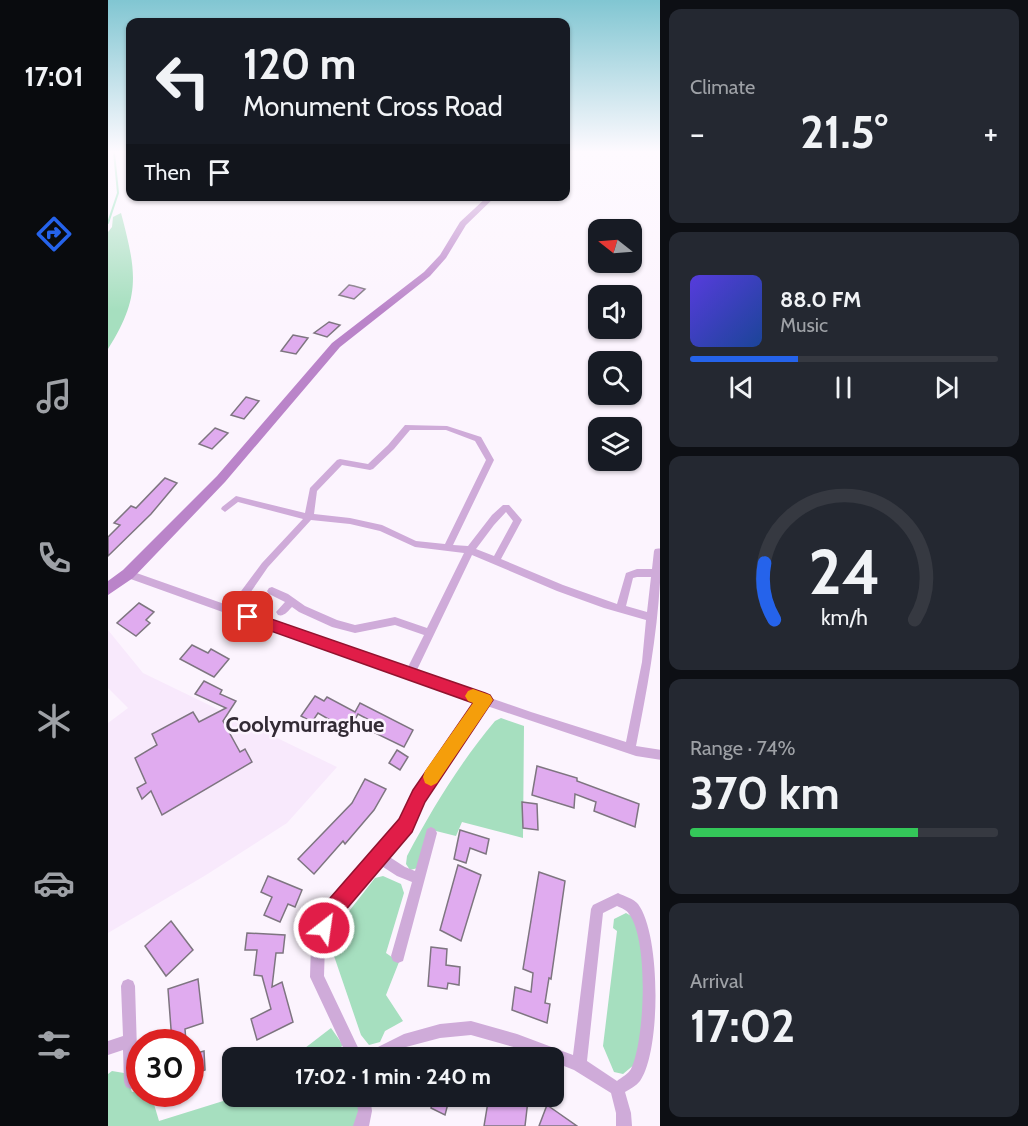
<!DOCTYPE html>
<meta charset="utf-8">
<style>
body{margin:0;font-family:Cabin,sans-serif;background:#242831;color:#f1f3f6;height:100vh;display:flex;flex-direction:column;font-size:22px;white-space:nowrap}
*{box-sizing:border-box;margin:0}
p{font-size:20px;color:#9ea1a6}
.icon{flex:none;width:33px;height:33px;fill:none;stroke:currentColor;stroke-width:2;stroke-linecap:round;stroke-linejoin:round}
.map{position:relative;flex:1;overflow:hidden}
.details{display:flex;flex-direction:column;gap:9px;padding:9px;background:#0d0f14;width:368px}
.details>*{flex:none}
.top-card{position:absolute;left:18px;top:18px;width:444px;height:183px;border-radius:12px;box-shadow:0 2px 4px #0004;background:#171b24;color:#f1f3f6;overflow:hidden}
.needle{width:39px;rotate:287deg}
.controls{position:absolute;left:480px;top:219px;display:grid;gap:12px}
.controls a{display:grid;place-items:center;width:54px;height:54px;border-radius:12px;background:#171b24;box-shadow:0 2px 4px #0004;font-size:30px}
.speed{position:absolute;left:18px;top:1029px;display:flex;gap:12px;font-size:30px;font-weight:700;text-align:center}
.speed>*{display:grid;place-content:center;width:78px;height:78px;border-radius:50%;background:#171b24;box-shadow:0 2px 4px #0004;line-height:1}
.speed .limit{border:9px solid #d22;background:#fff;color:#111}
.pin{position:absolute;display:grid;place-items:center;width:51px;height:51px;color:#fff;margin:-26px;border-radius:12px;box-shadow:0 3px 9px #0006}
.me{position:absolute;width:66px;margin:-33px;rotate:30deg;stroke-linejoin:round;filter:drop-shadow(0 0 4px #0008)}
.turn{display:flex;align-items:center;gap:21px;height:126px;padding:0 18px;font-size:27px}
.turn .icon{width:78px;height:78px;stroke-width:2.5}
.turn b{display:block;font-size:42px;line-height:51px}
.then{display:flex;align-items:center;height:57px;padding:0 18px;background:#0003;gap:12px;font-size:22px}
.big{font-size:45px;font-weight:700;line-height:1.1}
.details .widget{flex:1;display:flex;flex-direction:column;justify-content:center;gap:9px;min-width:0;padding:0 21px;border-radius:12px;background:#242831}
.details .dial{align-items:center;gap:0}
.dial svg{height:156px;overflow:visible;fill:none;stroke:#363941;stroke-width:7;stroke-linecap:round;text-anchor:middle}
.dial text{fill:#f1f3f6;stroke:none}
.song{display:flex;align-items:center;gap:18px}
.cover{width:72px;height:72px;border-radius:9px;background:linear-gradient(135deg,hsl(250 70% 55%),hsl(220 70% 35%))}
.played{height:6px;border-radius:3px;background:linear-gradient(90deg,#2563eb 35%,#363941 35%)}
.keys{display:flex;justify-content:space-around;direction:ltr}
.heat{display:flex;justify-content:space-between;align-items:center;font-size:33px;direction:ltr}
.charge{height:9px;border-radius:4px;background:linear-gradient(90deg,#34c759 74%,#363941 0)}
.trip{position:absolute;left:114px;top:1047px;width:342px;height:60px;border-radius:12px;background:#171b24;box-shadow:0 2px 4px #0004;font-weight:700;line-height:60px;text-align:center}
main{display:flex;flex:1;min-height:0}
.dock{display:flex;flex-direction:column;width:108px;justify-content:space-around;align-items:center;background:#090b0e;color:#9ea1a6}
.dock .icon{width:42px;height:42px}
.dock .selected{color:#2563eb}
.dock b{font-size:27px;color:#f1f3f6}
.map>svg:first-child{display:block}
</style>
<main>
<nav class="dock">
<b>17:01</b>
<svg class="icon selected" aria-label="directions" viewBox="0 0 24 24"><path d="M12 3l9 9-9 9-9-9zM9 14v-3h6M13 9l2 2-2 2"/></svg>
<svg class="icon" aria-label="music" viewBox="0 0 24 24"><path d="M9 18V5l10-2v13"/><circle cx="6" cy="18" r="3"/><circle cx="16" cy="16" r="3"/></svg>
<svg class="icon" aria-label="phone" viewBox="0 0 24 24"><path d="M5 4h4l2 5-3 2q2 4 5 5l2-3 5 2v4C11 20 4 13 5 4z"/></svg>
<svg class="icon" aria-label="climate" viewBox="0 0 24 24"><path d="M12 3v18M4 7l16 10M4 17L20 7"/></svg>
<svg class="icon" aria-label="car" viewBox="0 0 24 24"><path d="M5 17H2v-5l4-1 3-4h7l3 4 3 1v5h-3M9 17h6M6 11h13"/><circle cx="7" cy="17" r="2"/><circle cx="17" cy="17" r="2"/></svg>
<svg class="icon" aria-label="filters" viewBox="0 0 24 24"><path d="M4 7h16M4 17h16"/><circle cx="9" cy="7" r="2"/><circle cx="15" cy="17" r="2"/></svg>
</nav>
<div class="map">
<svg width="553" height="1126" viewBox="0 0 553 1126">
<rect width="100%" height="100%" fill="#fcf4fe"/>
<!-- built -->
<polygon fill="#f8e9fc" points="0,630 35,673 229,767 179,823 98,875 0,933 0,723 20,708 0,688"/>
<!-- green -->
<g fill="#a6dfbf">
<path d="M13 213C28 270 34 296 0 349V232L4 227 5 217Z"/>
<path d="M393 718 416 726 415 838 354 822 348 836 324 830 310 868 302 870 298 864 299 856C325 807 352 763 387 721Z"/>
<polygon points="275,876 293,884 296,893 278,953 291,962 278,995 295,1021 277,1031 272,1042 261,1045 253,1035 226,956 231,924 267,878"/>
<polygon points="518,913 532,921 540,1017 527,1064 515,1074 506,1072 495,1046 509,931 505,928 506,919"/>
<polygon points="223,1028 235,1045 230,1050 237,1057 184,1058"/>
<polygon points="4,1071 16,1073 24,1092 31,1090 32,1094 43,1094 51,1121 128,1097 251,1096 250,1126 0,1126 0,1074"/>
</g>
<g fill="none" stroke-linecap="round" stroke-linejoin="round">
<!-- stream -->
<polyline stroke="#87e0b2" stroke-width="2" points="0,223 10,193 6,152"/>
</g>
<!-- building -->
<g fill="#e0abef" stroke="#7e7580" stroke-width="1.5">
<polygon points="241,285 246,286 257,289 246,299 231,295"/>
<polygon points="221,322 232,325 219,337 206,333"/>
<polygon points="185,335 200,338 188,354 173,351"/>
<polygon points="138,397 151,401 136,419 123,415"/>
<polygon points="107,428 120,433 104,449 91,444"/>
<polygon points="57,478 69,483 43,514 0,556 0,537 12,525 6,523 23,506 28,508"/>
<polygon points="31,603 46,612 38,620 42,623 28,636 9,623"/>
<polygon points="84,645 100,653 103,649 121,659 106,677 72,659"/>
<polygon points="96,681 114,690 112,694 128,701 115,721 132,752 137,749 144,762 54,815 43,791 34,799 29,788 38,783 27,758 49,745 44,734 85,712 91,722 118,708 87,694"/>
<polygon points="207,696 216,701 219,697 247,712 252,703 305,730 296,747 265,732 269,724 250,714 241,731 210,713 204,722 193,716"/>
<polygon points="289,750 300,757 292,770 281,763"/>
<polygon points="429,766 469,778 469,781 531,804 527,827 486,811 488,802 467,794 466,808 424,795"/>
<polygon points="257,779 278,789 266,810 237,844 235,841 206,874 190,859 244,803"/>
<polygon points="414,802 429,804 430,830 415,828"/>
<polygon points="352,830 381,839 378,854 362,848 358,863 346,859"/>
<polygon points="350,865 373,875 353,941 332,930"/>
<polygon points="431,872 457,881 443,979 441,978 437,1003 442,1004 439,1023 404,1010 407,987 423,992 425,973 415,969"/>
<polygon points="160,876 194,890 187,907 180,904 172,922 156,915 164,897 153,892"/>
<polygon points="63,921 85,950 58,976 37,946"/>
<polygon points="139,933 177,935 175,953 168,953 164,987 174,982 185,1022 149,1040 143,1019 163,1009 154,976 146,975 149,950 137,950"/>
<polygon points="323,947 339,949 338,965 352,967 351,985 340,983 339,989 320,986"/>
<polygon points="90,979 95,1023 77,1029 78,1042 64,1042 60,989"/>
<polygon points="96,1051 97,1070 82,1075 82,1055"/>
<polygon points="326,1096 342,1096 337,1115 323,1108"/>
<polygon points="381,1096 410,1096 420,1100 417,1126 376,1126"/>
<polygon points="439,1105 469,1126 431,1126"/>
</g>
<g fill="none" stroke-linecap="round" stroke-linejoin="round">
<!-- street -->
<g fill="#cfabd9" fill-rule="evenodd">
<path d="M297 425 339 426 373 437 386 460 345 545 360 546 384 515 395 505H401L414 520 393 559 455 585 509 604 518 573 529 569H544L546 551 547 549 553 548C553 615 541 680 528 746L553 750V760L528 756 379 706 315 800 302 830 280 856 297 867 307 871 319 829 323 827 327 829 329 833 295 961 290 963 285 961 283 956 304 882 289 876 272 865 228 916 217 944 216 976 255 1058H240L202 977 203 944 218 907 294 822 307 792 369 703 17 577 15 574 17 571 20 570 122 606 154 563 195 519 130 502 117 512 113 509 114 507 128 496 197 513 202 488 229 460 232 459 260 464 280 445ZM302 430H338L367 441 378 460 337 544 308 541 274 525 242 518 206 514 209 491 234 465 262 470 265 469 286 449ZM398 512 405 521 386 556 368 549 386 525ZM203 520 242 524 272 531 307 547 356 553 319 628 287 617 247 625 229 620 197 606 180 594 164 587 161 588 159 591 161 594 177 602 168 612 170 615C176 617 180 611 184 607L191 612 224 627 247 633 287 625 316 635 299 669 131 609 160 567ZM364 555 449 591 496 608 538 620 534 662 518 742 423 712 308 672ZM529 577H543L539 612 518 606 525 578Z"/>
<path d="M510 893C516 896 526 899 530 904 553 934 553 1052 532 1081 528 1086 522 1089 517 1092L523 1113 524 1126H508V1113L503 1093 466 1070 446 1062V1058H433L409 1048 363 1035 332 1038 298 1047 279 1058H256L258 1053 296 1034 332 1024 363 1021 409 1034 465 1055 483 909 485 905ZM509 906C513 908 519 910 521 914 541 940 537 1040 523 1069 520 1074 514 1077 509 1081L479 1061 495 913Z"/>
<polygon points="20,979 25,981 27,986 30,1082 28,1087 23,1089 18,1087 16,1082 15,1050 0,1055 0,1041 15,1036 13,986 15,981"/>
<polygon points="248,1096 262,1096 264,1111 261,1126 245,1126 250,1111"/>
</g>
<!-- secondary -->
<polygon fill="#ba84c9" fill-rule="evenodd" points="380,196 388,196 358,225 338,258 322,276 232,347 117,482 25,578 0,595 0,581 15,570 109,476 224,343 316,272 332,255 352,222"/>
</g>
<!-- sky -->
<linearGradient id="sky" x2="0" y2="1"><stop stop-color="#81c6d2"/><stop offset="0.49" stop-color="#fefaff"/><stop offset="1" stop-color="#fefaff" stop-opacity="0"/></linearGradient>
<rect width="553" height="310" fill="url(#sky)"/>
<!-- route -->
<polygon fill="#e11d48" stroke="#92132f" stroke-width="1.5" points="140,611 377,693 382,695 385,700 317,802 304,832 230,919 223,935 216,938 209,935 207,928 216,905 291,819 305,790 365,703 135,621 133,617 135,613"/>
<!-- slow -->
<polygon fill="#f59e0b" points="365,689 382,695 385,700 382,705 329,783 323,786 317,783 315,777 317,771 365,703 360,701 357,696 360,691"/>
<g text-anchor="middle" stroke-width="5" stroke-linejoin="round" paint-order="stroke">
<!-- quarter labels -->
<g font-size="22" font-weight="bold" fill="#332b35" stroke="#fcf4fe">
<text x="197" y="732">Coolymurraghue</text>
</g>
</g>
</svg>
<div class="controls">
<a><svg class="needle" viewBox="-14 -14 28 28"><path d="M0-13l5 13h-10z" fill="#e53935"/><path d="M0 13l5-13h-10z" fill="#9ea1a6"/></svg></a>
<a><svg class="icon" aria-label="sound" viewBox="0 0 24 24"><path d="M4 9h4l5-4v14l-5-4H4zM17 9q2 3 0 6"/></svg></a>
<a><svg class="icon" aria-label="search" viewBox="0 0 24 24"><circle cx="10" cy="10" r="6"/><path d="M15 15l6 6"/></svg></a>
<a><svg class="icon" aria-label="layers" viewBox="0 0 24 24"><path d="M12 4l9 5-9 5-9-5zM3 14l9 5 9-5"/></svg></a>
</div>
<div class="speed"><div class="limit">30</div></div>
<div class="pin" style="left:140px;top:617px;background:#d93025"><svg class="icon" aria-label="arrive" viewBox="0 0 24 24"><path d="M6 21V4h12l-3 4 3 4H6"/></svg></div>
<svg class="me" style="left:216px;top:928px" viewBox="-20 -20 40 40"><circle r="17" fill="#e11d48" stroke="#fff" stroke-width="3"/><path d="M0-11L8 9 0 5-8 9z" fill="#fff"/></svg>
<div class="trip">17:02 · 1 min · 240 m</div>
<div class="top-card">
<div class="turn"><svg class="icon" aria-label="left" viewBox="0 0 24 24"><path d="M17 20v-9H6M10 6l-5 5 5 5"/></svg><div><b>120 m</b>Monument Cross Road</div></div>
<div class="then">Then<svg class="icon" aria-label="arrive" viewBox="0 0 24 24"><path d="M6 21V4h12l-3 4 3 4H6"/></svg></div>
</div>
</div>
<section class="details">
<div class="widget"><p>Climate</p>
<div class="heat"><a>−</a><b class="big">21.5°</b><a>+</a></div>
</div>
<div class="widget">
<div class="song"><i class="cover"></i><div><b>88.0 FM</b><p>Music</p></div></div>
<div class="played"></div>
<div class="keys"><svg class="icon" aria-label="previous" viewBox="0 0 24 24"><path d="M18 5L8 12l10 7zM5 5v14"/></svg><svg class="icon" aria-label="pause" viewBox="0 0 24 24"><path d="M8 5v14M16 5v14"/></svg><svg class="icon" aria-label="next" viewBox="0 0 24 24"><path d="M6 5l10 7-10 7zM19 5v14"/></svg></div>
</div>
<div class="widget dial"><svg viewBox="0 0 100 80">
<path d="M14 69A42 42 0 1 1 86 69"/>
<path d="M14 69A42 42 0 0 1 9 40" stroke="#2563eb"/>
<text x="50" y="56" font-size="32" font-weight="700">24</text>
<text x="50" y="72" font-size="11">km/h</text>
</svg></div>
<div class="widget"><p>Range · 74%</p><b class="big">370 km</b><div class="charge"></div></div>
<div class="widget"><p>Arrival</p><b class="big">17:02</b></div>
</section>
</main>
